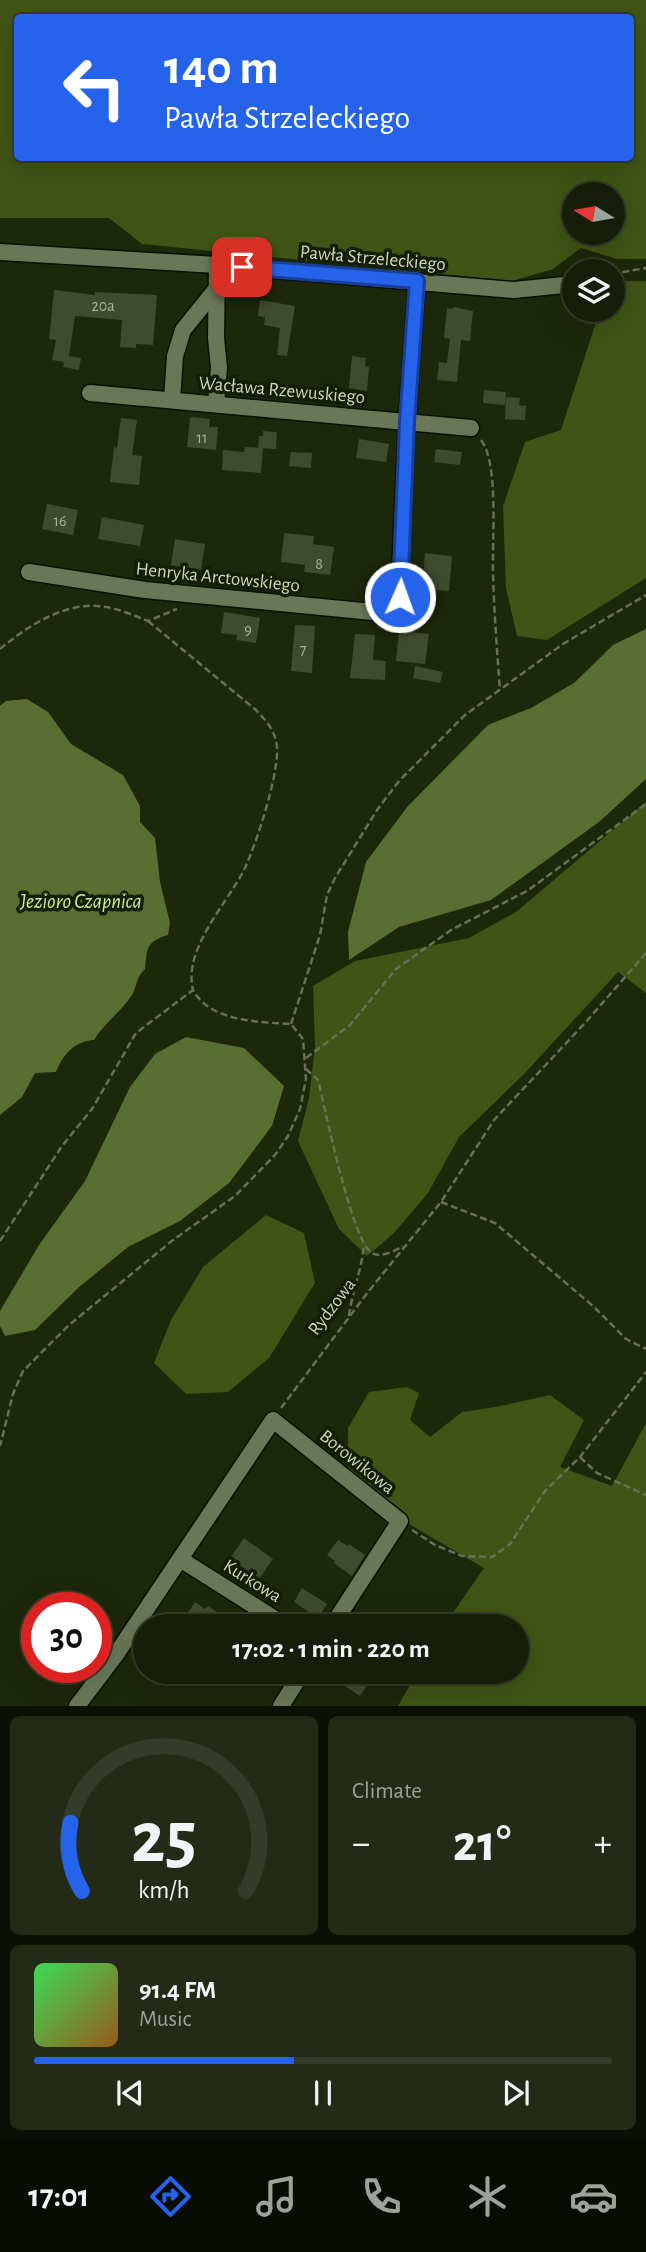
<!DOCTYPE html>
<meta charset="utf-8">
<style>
body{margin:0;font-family:"Alegreya Sans",sans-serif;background:#232a16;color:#f1f3f6;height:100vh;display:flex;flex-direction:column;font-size:26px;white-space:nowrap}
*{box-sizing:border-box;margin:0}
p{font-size:23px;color:#9ea29c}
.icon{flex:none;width:38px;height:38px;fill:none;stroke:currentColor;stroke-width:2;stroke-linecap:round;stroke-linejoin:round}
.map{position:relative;height:1706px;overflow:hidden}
.side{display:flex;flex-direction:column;gap:10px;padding:10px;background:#0c1004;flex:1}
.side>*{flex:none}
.banner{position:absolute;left:14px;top:14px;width:620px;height:147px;border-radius:7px;box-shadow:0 7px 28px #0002,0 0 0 2px #353b29;background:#2563eb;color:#fff;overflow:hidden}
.needle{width:46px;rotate:281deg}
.controls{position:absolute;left:562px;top:182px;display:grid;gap:14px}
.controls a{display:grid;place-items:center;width:63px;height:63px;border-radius:50%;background:#161d08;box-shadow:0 7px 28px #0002,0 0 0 2px #353b29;font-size:35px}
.speed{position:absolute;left:21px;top:1592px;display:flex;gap:14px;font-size:35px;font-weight:700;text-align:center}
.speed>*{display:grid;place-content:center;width:91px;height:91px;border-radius:50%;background:#161d08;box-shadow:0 7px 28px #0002,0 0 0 2px #353b29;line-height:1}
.speed .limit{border:10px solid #d22;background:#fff;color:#111}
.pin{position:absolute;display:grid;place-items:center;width:60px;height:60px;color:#fff;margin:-30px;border-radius:14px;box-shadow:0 4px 10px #0006}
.me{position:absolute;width:77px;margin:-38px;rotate:2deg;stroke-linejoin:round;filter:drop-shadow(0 0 5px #0008)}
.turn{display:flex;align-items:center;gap:24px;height:147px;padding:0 35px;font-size:32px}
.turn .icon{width:91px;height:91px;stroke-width:2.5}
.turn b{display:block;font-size:49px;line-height:60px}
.big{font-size:52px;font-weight:600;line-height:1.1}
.side .tile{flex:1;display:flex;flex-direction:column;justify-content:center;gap:10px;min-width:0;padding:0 24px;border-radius:10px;background:#232a16}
.side .dial{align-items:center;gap:0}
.dial svg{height:182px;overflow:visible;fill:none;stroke:#353b29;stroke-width:7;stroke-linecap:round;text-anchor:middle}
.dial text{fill:#f1f3f6;stroke:none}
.song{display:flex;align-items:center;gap:21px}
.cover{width:84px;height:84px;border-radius:10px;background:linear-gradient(135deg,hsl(130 70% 55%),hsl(30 70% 35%))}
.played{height:7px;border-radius:4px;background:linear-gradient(90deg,#2563eb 45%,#353b29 45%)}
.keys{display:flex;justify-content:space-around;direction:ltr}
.heat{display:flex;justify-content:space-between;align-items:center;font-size:38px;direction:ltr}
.side .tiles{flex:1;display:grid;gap:10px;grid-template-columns:1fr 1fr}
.tile:last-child{grid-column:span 2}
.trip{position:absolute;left:133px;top:1614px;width:396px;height:70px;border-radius:35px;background:#161d08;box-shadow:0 7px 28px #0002,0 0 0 2px #353b29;font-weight:600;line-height:70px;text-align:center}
.dock{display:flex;height:112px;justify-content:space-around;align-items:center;background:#090c03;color:#9ea29c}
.dock .icon{width:49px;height:49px}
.dock .current{color:#2563eb}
.dock b{font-size:32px;color:#f1f3f6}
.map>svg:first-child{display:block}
</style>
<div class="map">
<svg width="646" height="1706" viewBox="0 0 646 1706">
<rect width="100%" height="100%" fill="#1d270a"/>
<!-- forest -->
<g fill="#405415" fill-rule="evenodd">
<path d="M0 0H646V259H617L581 248 553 269 512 281 142 244 109 218H0ZM18 18H630V158H18ZM574 194H612V233H574Z"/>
<polygon points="613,281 646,281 646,578 547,640 517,636 506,588 503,506 525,442 561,430 600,310 612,310"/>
<polygon points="646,802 646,993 618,972 524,1074 459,1137 428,1193 394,1233 367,1256 339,1229 298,1141 309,1098 315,1046 313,986 355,961 469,938 516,912"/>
<polygon points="266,1215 304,1233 315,1283 269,1358 228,1392 186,1394 154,1363 171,1320 203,1267"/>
<polygon points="407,1387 419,1393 410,1420 430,1437 462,1412 496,1407 550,1395 584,1420 560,1467 612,1486 646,1423 646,1706 398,1706 418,1671 516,1671 516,1626 444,1626 484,1568 397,1517 348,1476 348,1428 369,1392"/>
</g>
<!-- water -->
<g fill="#596f32">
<polygon points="646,629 646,779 599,822 491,900 399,927 349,960 348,932 366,862 408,806 488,725 531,708 574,683 613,645"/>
<path d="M27 699 48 712 71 744 123 775 140 806V822L155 838 160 882 170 923 168 935C146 942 147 948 145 969 136 977 137 986 132 995 122 1011 104 1023 94 1040 75 1041 63 1054 56 1072L35 1073 22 1097 0 1115V706L6 701Z"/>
<polygon points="186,1037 244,1048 284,1086 272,1126 229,1183 180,1221 128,1247 78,1288 35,1330 5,1336 0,1326 0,1311 39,1245 85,1181 130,1087 155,1054"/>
</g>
<!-- building -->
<g fill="#3f4b2d">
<polygon points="54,290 95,295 95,292 157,295 153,345 136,344 136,348 120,347 122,320 75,316 69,356 81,358 79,370 63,367 64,362 52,360 56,340 49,339"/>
<polygon points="260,300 295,306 287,356 277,355 280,328 264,325 265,317 258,316"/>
<polygon points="453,307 473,311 470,341 461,340 457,382 437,380 439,362 447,363 450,339 444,338 447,308 453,309"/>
<polygon points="352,356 366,358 365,366 369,367 367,391 349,388"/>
<polygon points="484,390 506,392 505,405 483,403"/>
<polygon points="506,397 520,398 519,405 526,406 525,420 505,419"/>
<polygon points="190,417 210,419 209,427 218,427 216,450 187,447"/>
<polygon points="121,418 137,420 132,455 142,456 139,485 110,482 114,447 117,448"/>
<polygon points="263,431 277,432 276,449 258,448 259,436 263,436"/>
<polygon points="359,439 389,444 386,462 356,458"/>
<polygon points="245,447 263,448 261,473 222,470 223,450 244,452"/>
<polygon points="436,449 462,452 460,465 434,462"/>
<polygon points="291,452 312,453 311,468 289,466"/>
<polygon points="47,504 78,510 73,535 42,529"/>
<polygon points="102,517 144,525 140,546 98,539"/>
<polygon points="284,533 314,536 313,544 334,547 330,575 304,572 305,565 281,562"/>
<polygon points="175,539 205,544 201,570 171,565"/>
<polygon points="425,553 452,556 449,591 422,589"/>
<polygon points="224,612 260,618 256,643 236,640 237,635 221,633"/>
<polygon points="295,625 315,626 312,673 291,671"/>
<polygon points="399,631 429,634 425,664 396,661"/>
<polygon points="355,634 375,635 373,660 386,661 385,680 350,678"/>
<polygon points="415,666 443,672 440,683 413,678"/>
<polygon points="244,1538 273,1559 259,1579 230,1558"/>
<polygon points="338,1540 348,1546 349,1544 365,1555 352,1576 334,1563 335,1561 327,1555"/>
<polygon points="302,1588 327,1604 318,1618 294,1602"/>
<polygon points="195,1602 205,1609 208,1606 224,1617 218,1626 198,1626 185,1617"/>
<polygon points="342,1671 377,1671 360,1696 336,1680"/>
</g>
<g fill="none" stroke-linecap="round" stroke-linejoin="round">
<!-- minor casing -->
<g stroke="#081000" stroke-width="19">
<g id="minor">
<polyline points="0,252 217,265 514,290 574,284"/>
<polyline points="90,393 471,428"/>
<polyline points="172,400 175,356 183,330 217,288"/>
<polyline points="216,404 219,367 216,338 217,265"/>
<polyline points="29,572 145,590 373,612 390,608 399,597 407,422 417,281"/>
<polyline points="180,1559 286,1626"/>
<polyline points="77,1706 115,1656 273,1420 400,1521 332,1626"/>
<polyline points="281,1706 303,1671"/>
</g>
</g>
<!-- path -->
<g stroke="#687058" stroke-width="2.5" stroke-dasharray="7 3.5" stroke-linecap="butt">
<polyline points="612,274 646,268"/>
<path d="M481 440C499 463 492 541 493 572 494 611 497 651 500 690"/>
<path d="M148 621 256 710C265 720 273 728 276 741 283 764 255 848 244 870 226 905 183 949 193 990"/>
<path d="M0 649C29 625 67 600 106 607 120 609 135 616 148 621L177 609"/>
<polyline points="291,1024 320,935 327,895 335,878 377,810 399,781 465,715 563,644 646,595"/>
<polyline points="306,1058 350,1025 396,969 451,930 527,891 646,804"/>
<path d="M306 1069 318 1080C325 1107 352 1242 372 1253 381 1258 395 1251 403 1246"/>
<polyline points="441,1202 495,1223 593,1306 626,1339 646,1349"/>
<path d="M0 1241 62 1146 92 1109 136 1033 193 990C210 1022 260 1022 291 1024L303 1039 306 1079 300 1109 288 1136 275 1155 235 1196 173 1240 69 1325 23 1371 13 1394 0 1446"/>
<path d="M349 1316C352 1292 362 1269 364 1244"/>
<polyline points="281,1408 368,1292 441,1202 494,1120 585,1023 646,953"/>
<polyline points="580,1457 597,1473 646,1495"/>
<polyline points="412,1530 435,1545 462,1556 492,1557 510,1544 545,1491 580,1457 646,1372"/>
</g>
<!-- minor -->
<use href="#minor" stroke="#6a7757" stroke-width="16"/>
</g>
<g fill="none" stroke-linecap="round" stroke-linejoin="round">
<!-- route casing -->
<g stroke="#184099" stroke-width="18">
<polyline id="route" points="242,267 417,281 407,422 400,597"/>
</g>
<!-- route -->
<use href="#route" stroke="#2563eb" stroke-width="12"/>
</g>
<g text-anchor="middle" stroke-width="7" stroke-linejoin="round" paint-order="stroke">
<!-- number labels -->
<g font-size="16" fill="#aab29e">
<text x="103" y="311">20a</text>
<text x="202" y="443">11</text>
<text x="60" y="526">16</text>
<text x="319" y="569">8</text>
<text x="248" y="635">9</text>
<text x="303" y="655">7</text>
</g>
<!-- street labels -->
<g font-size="19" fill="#ced5c4" stroke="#141e02">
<text transform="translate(373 257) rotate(5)" y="7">Pawła Strzeleckiego</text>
<text transform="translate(282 389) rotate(5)" y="7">Wacława Rzewuskiego</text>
<text transform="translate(218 576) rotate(6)" y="7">Henryka Arctowskiego</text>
<text transform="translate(331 1306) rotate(-53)" y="7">Rydzowa</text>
<text transform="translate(358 1461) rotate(39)" y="7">Borowikowa</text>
<text transform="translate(253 1580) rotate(32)" y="7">Kurkowa</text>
</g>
<!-- water labels -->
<g font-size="21" font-style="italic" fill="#cdee95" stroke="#141e02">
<text x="81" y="908">Jezioro Czapnica</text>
</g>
</g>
</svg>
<div class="controls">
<a><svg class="needle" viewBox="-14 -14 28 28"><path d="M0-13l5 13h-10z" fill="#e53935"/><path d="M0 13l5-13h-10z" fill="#9ea29c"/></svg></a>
<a><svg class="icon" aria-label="layers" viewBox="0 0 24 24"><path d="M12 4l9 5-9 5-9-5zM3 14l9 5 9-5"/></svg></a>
</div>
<div class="speed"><div class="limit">30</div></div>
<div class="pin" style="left:242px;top:267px;background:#d93025"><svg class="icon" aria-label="arrive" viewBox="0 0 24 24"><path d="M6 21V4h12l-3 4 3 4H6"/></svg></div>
<svg class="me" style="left:400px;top:597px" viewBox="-20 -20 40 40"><circle r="17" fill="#2563eb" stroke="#fff" stroke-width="3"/><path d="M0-11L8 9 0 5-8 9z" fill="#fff"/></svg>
<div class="trip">17:02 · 1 min · 220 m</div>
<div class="banner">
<div class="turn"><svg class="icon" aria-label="left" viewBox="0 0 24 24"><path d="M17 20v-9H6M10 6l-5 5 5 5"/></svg><div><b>140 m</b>Pawła Strzeleckiego</div></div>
</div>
</div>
<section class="side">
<div class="tiles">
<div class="tile dial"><svg viewBox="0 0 100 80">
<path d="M14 69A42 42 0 1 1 86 69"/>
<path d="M14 69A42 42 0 0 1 9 39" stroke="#2563eb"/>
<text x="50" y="56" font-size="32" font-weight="700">25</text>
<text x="50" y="72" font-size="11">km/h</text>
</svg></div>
<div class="tile"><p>Climate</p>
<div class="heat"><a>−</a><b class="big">21°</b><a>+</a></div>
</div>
<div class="tile">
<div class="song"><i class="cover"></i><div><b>91.4 FM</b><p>Music</p></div></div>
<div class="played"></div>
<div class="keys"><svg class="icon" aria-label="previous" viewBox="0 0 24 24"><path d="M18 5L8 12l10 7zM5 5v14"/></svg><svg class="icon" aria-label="pause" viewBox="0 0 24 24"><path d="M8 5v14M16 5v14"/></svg><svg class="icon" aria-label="next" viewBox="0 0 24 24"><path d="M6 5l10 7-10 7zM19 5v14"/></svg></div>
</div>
</div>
</section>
<nav class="dock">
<b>17:01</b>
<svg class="icon current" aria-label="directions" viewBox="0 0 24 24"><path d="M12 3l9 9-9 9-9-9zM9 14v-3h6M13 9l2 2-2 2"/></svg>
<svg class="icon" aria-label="music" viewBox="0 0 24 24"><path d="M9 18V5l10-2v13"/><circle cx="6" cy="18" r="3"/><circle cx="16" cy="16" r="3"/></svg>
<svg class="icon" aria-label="phone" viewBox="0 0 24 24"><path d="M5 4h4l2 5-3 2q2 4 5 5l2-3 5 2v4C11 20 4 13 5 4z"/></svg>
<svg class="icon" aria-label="climate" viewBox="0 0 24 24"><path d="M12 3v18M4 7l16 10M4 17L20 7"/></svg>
<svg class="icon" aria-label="car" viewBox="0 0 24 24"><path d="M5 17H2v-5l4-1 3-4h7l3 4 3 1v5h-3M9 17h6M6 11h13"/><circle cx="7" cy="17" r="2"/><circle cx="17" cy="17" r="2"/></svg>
</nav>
